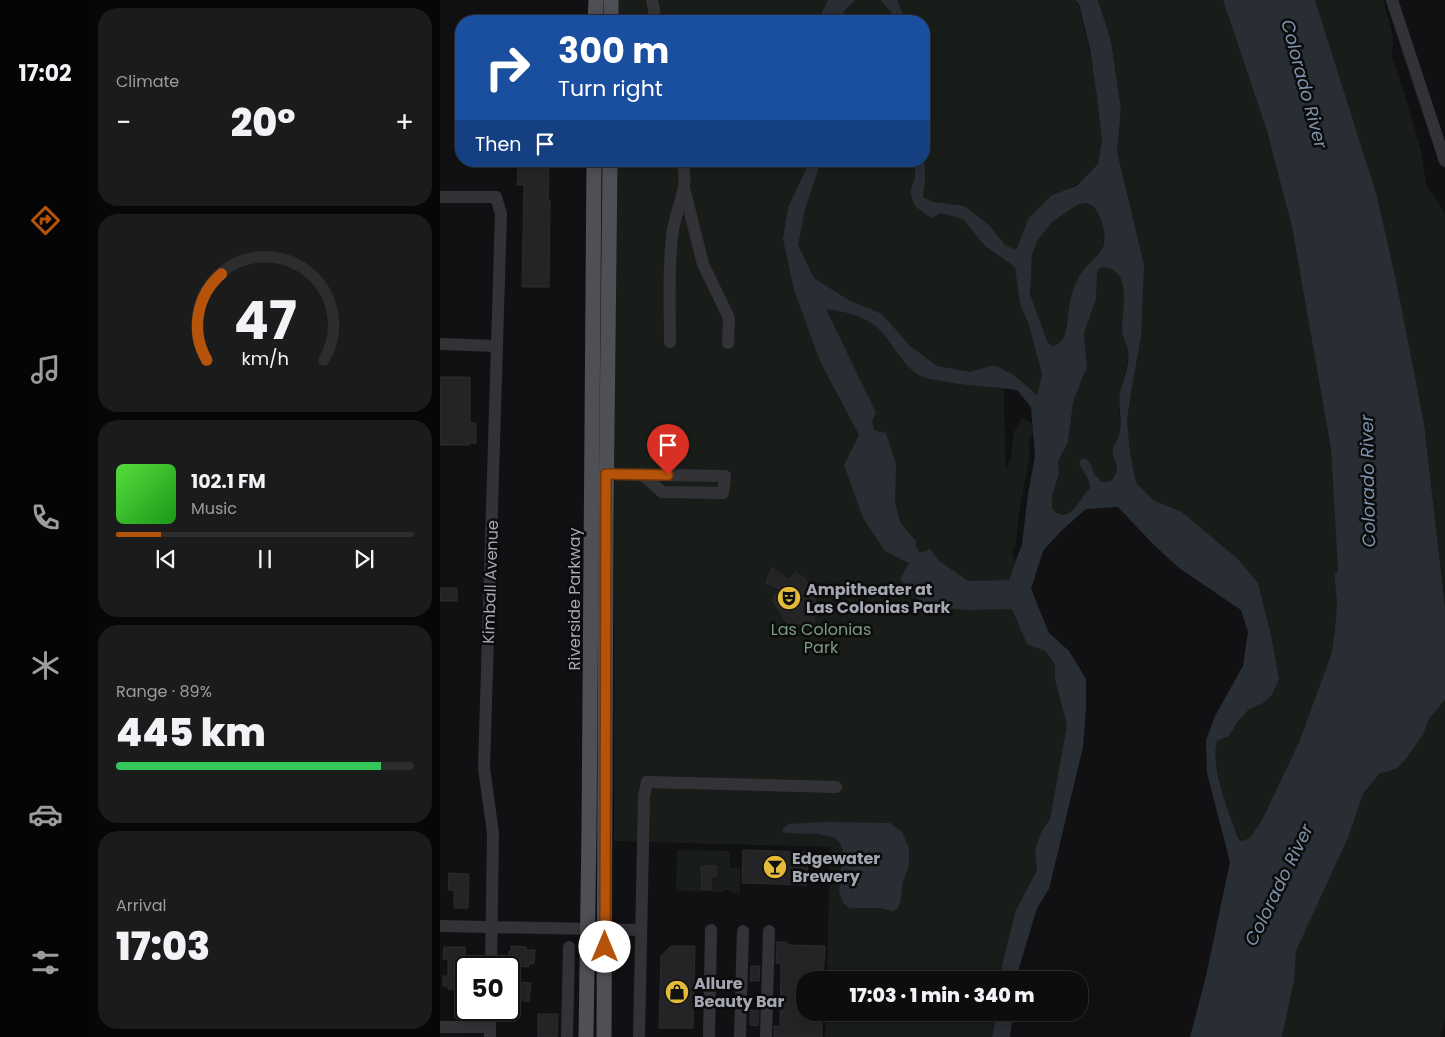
<!DOCTYPE html>
<meta charset="utf-8">
<style>
body{margin:0;font-family:Poppins,sans-serif;background:#1b1b1c;color:#f1f3f6;height:100vh;display:flex;flex-direction:column;font-size:19px;white-space:nowrap}
*{box-sizing:border-box;margin:0}
p{font-size:16px;color:#9a9c9e}
.icon{flex:none;width:28px;height:28px;fill:none;stroke:currentColor;stroke-width:2;stroke-linecap:round;stroke-linejoin:round}
.map{position:relative;flex:1;overflow:hidden}
.panel{display:flex;flex-direction:column;gap:8px;padding:8px;background:#070708;width:350px}
.panel>*{flex:none}
.guide{position:absolute;left:15px;top:15px;width:475px;height:152px;border-radius:20px;box-shadow:0 2px 12px #0003,0 0 0 1px #2d2d2e;background:#1a4fa0;color:#fff;overflow:hidden}
.speed{position:absolute;left:15px;top:956px;display:flex;gap:10px;font-size:25px;font-weight:700;text-align:center}
.speed>*{display:grid;place-content:center;width:65px;height:65px;border-radius:50%;background:#0d0d0e;box-shadow:0 2px 12px #0003,0 0 0 1px #2d2d2e;line-height:1}
.speed .limit{border:2px solid #111;border-radius:8px;background:#fff;color:#111}
.pin{position:absolute;display:grid;place-items:center;width:42px;height:42px;color:#fff;margin:-51px -21px;border-radius:50% 50% 50% 0;rotate:-45deg;box-shadow:0 0 5px #0007}
.pin .icon{rotate:45deg}
.me{position:absolute;width:55px;margin:-28px;rotate:0deg;stroke-linejoin:round;filter:drop-shadow(0 0 4px #0008)}
.turn{display:flex;align-items:center;gap:18px;height:105px;padding:0 20px;font-size:22px}
.turn .icon{width:65px;height:65px;stroke-width:2.5}
.turn b{display:block;font-size:35px;line-height:42px}
.then{display:flex;align-items:center;height:48px;padding:0 20px;background:#0003;gap:10px;font-size:19px}
.big{font-size:38px;font-weight:800;line-height:1.1}
.panel .card{flex:1;display:flex;flex-direction:column;justify-content:center;gap:8px;min-width:0;padding:0 18px;border-radius:20px;background:#1b1b1c}
.panel .dial{align-items:center;gap:0}
.dial svg{height:130px;overflow:visible;fill:none;stroke:#2d2d2e;stroke-width:7;stroke-linecap:round;text-anchor:middle}
.dial text{fill:#f1f3f6;stroke:none}
.song{display:flex;align-items:center;gap:15px}
.cover{width:60px;height:60px;border-radius:8px;background:linear-gradient(135deg,hsl(110 70% 55%),hsl(120 70% 35%))}
.played{height:5px;border-radius:2px;background:linear-gradient(90deg,#b45309 15%,#2d2d2e 15%)}
.keys{display:flex;justify-content:space-around;direction:ltr}
.heat{display:flex;justify-content:space-between;align-items:center;font-size:28px;direction:ltr}
.charge{height:8px;border-radius:4px;background:linear-gradient(90deg,#34c759 89%,#2d2d2e 0)}
.trip{position:absolute;left:356px;top:971px;width:292px;height:50px;border-radius:20px;background:#0d0d0e;box-shadow:0 2px 12px #0003,0 0 0 1px #2d2d2e;font-weight:800;line-height:50px;text-align:center}
main{display:flex;flex:1;min-height:0}
.dock{display:flex;flex-direction:column;width:90px;justify-content:space-around;align-items:center;background:#050506;color:#9a9c9e}
.dock .icon{width:35px;height:35px}
.dock .current{color:#b45309}
.dock b{font-size:22px;color:#f1f3f6}
.map>svg:first-child{display:block}
</style>
<main>
<nav class="dock">
<b>17:02</b>
<svg class="icon current" aria-label="directions" viewBox="0 0 24 24"><path d="M12 3l9 9-9 9-9-9zM9 14v-3h6M13 9l2 2-2 2"/></svg>
<svg class="icon" aria-label="music" viewBox="0 0 24 24"><path d="M9 18V5l10-2v13"/><circle cx="6" cy="18" r="3"/><circle cx="16" cy="16" r="3"/></svg>
<svg class="icon" aria-label="phone" viewBox="0 0 24 24"><path d="M5 4h4l2 5-3 2q2 4 5 5l2-3 5 2v4C11 20 4 13 5 4z"/></svg>
<svg class="icon" aria-label="climate" viewBox="0 0 24 24"><path d="M12 3v18M4 7l16 10M4 17L20 7"/></svg>
<svg class="icon" aria-label="car" viewBox="0 0 24 24"><path d="M5 17H2v-5l4-1 3-4h7l3 4 3 1v5h-3M9 17h6M6 11h13"/><circle cx="7" cy="17" r="2"/><circle cx="17" cy="17" r="2"/></svg>
<svg class="icon" aria-label="filters" viewBox="0 0 24 24"><path d="M4 7h16M4 17h16"/><circle cx="9" cy="7" r="2"/><circle cx="15" cy="17" r="2"/></svg>
</nav>
<section class="panel">
<div class="card"><p>Climate</p>
<div class="heat"><a>−</a><b class="big">20°</b><a>+</a></div>
</div>
<div class="card dial"><svg viewBox="0 0 100 80">
<path d="M14 69A42 42 0 1 1 86 69"/>
<path d="M14 69A42 42 0 0 1 23 16" stroke="#b45309"/>
<text x="50" y="56" font-size="32" font-weight="700">47</text>
<text x="50" y="72" font-size="11">km/h</text>
</svg></div>
<div class="card">
<div class="song"><i class="cover"></i><div><b>102.1 FM</b><p>Music</p></div></div>
<div class="played"></div>
<div class="keys"><svg class="icon" aria-label="previous" viewBox="0 0 24 24"><path d="M18 5L8 12l10 7zM5 5v14"/></svg><svg class="icon" aria-label="pause" viewBox="0 0 24 24"><path d="M8 5v14M16 5v14"/></svg><svg class="icon" aria-label="next" viewBox="0 0 24 24"><path d="M6 5l10 7-10 7zM19 5v14"/></svg></div>
</div>
<div class="card"><p>Range · 89%</p><b class="big">445 km</b><div class="charge"></div></div>
<div class="card"><p>Arrival</p><b class="big">17:03</b></div>
</section>
<div class="map">
<svg width="1005" height="1037" viewBox="0 0 1005 1037">
<rect width="100%" height="100%" fill="#111113"/>
<!-- green -->
<g fill="#181d19">
<path d="M176 0H635L638 4C647 37 671 133 658 163 657 166 653 169 650 171 635 187 632 188 612 195L578 290 580 304 589 325 602 376 597 395 574 375 563 370 566 471 571 456 574 432 582 417 592 424 593 434 589 439 590 455 579 512 576 545 572 550 592 622 605 651 615 665V680L627 725 610 819 601 833 595 850 597 870 576 910 562 966 561 980H387L390 847 174 841 175 161H484V21H176Z"/>
<path d="M658 0H783L827 131 852 227 891 449 898 573H894L897 601 895 631 891 655 859 742 823 818 810 838 803 841 798 838C789 811 770 769 777 741L789 736 797 723 809 709 822 704 832 695 839 679 831 635 818 583 798 559 742 512 713 500 696 484 690 452 687 420 691 393 701 337 694 228 687 191 677 151 681 109 671 41Z"/>
<polygon points="875,0 943,0 953,36 952,56 964,92 982,155 986,184 1005,213 1005,607 984,423 957,285 937,196"/>
<path d="M645 203C654 204 657 210 660 218 675 258 647 255 636 284 634 290 631 296 630 302 628 313 628 331 622 340 620 343 616 345 613 346L608 343 606 338 591 300 590 276 592 254 598 240 612 222 637 205Z"/>
<path d="M663 267C669 267 676 268 679 274 690 292 679 315 682 334 684 342 689 348 688 356 687 371 681 385 680 401 678 411 681 421 680 431 679 439 674 445 674 453 674 464 682 469 671 481L662 482 655 475 649 461 646 476 649 481 650 488C648 491 645 494 642 497 635 508 628 524 612 509V495L619 474 618 461 629 438 630 420 633 402 644 376 647 362 644 333 656 299 657 273 659 268Z"/>
<polygon points="1005,700 1005,1019 1000,1037 842,1037 854,981 856,951 908,838 923,794 939,774 956,769 965,760 983,735 989,719"/>
<polygon points="237,850 290,851 290,868 300,868 300,893 292,893 289,890 285,890 283,892 236,891"/>
<polygon points="386,1013 557,1013 552,1037 385,1037"/>
</g>
<!-- water -->
<g fill="#292e35" fill-rule="evenodd">
<polygon points="388,0 415,0 405,10 399,21 378,21"/>
<polygon points="441,0 457,0 466,21 455,21 454,16"/>
<path d="M635 0H658L671 41 681 109 677 151 704 265 701 337 691 393 687 420 690 452 696 483 713 500 742 512 798 559 818 583 831 635 839 679 832 695 822 704 809 709 797 723 789 736 777 741C770 769 789 811 798 838L802 841 810 838 823 818 859 742 891 655 895 631 897 601 894 573 898 572 891 449 852 227 827 131 783 0H875L937 196 957 285 984 423 1005 607V700L989 719 983 735 965 760 956 769 939 774 923 794 908 838 856 951 854 981 842 1037H750L766 976 790 862 767 773 766 740 775 716 803 666 808 632 801 610 739 568 713 544 678 507 646 509 620 532 603 551 591 589 609 633 629 651 646 679V710L643 747 609 889 597 908 579 968 578 980H561L562 966 576 910 597 870 595 850 601 833 610 819 627 725 615 680V665L605 651 587 644 572 609 526 610 484 606 460 579 469 563 445 551 423 518 404 465 419 435 380 361 354 290 343 239 348 208 367 167 368 161H381L365 209 358 245 374 278 410 301 442 314 470 346 497 366 530 372 554 365 574 375 597 395 602 375 589 325 580 304 575 267 545 246 523 219 501 213 491 218 475 206 470 192 475 178V161H484V142L485 182 483 197 493 202 524 206 549 225 565 245 576 250 589 218 612 195 636 186 658 164 662 140 657 96 650 49 639 4ZM645 203C654 204 657 210 660 218 675 258 649 253 637 281 634 287 631 295 630 302 627 313 629 330 622 340 620 343 616 345 613 346L608 343 606 338 590 295 592 254 598 240 612 222 637 205ZM663 267C694 270 681 309 682 331 682 338 688 345 688 352 690 366 683 380 680 393 678 406 682 419 680 431 679 438 675 443 673 449 671 461 684 467 671 481L662 482 655 475 649 461 642 458 639 463 649 481 650 488C648 491 644 494 642 498 634 509 627 523 612 509V495L619 474 618 461 628 442 633 402 647 367 644 333 656 299 657 273 659 268ZM386 309C404 311 425 316 439 329 453 343 461 364 479 375 484 378 492 379 497 380 524 386 550 386 577 390L591 407 595 456 588 494 582 544 569 580 528 581 498 560 490 549 480 553 476 547V541L460 522 455 503 456 464 446 433 434 430 432 421 436 413Z"/>
<polygon points="385,822 450,823 462,832 469,848 469,865 463,881 460,904 457,909 452,911 440,908 410,908 404,904 399,892 403,850 400,843 395,838 378,834 347,833 343,832 343,828 349,824"/>
<polygon points="557,1013 573,1013 570,1037 552,1037"/>
</g>
<!-- building -->
<g fill="#242426" stroke="#2c2b2e">
<polygon points="78,167 109,168 108,200 110,200 109,287 82,287 84,185 77,185"/>
<polygon points="0,377 30,377 30,423 36,423 36,443 30,443 30,445 0,445"/>
<polygon points="332,568 349,580 356,572 365,579 370,586 367,587 378,604 371,608 375,621 363,628 359,622 353,626 352,624 349,626 332,600 335,599 333,596 342,590 326,583"/>
<rect x="0" y="588" width="17" height="13"/>
<polygon points="303,850 368,852 367,885 302,883"/>
<polygon points="261,866 276,866 276,876 271,876 271,890 262,889"/>
<polygon points="9,873 29,874 28,908 14,908 14,890 8,890"/>
<polygon points="337,942 347,942 347,945 385,946 383,980 365,980 365,1012 382,1012 382,1037 334,1037 334,1026 340,1027 341,963 336,963"/>
<polygon points="71,946 86,947 86,950 95,950 94,964 89,964 89,967 68,965 69,951 71,951"/>
<polygon points="231,946 255,946 253,1028 219,1028 221,956"/>
<polygon points="4,947 25,947 25,989 8,989 8,986 3,986 3,976 8,976 8,960 3,959"/>
<polygon points="311,966 320,966 319,981 310,981"/>
<polygon points="80,982 91,983 89,1002 78,1000"/>
<polygon points="310,1010 319,1011 318,1026 310,1025"/>
<polygon points="98,1014 118,1014 117,1037 98,1037"/>
</g>
<g fill="none" stroke-linecap="round" stroke-linejoin="round">
<!-- minor -->
<g stroke="#333337" stroke-width="12">
<polyline points="212,0 216,21"/>
<polyline points="952,0 1005,161"/>
<polyline points="245,192 263,264 289,318 288,343"/>
<polyline points="0,197 56,197 61,214 44,768 53,833 51,968"/>
<path d="M230 342C230 307 228 272 232 237 234 210 251 189 242 161"/>
<polyline points="0,344 57,346"/>
<polyline points="166,474 285,476 283,493 222,492 202,474"/>
<polyline points="0,926 201,930"/>
<polyline points="0,1027 50,1027"/>
<polyline points="50,1037 50,1010"/>
<polyline points="127,1037 129,947"/>
<polyline points="199,1037 204,796 207,782 396,787"/>
<polyline points="269,1037 271,930"/>
<polyline points="300,1037 303,931"/>
<polyline points="326,1037 329,931"/>
</g>
<!-- major -->
<g stroke="#4f5056" stroke-width="15">
<polyline points="155,21 156,0"/>
<polyline points="171,21 171,0"/>
<polyline points="146,1037 149,830 154,161"/>
<polyline points="164,1037 166,520 170,161"/>
</g>
</g>
<g fill="none" stroke-linecap="round" stroke-linejoin="round">
<!-- route casing -->
<g stroke="#753606" stroke-width="12">
<polyline id="route" points="165,947 166,474 228,475"/>
</g>
<!-- route -->
<use href="#route" stroke="#b45309" stroke-width="9"/>
</g>
<!-- icons -->
<defs>
<g id="theatre-disc" transform="scale(1.25)"><circle r="9.5" fill="#e3ba39" stroke="#0c0c0d"/><path d="M-5-5.5Q0-4 5-5.5V0Q5 5 0 6Q-5 5-5 0ZM-3.3-2.5H-1v1.5H-3.3ZM1-2.5H3.3v1.5H1ZM-2.8 1Q0 5.5 2.8 1Z" fill="#111"/></g>
<g id="bar-disc" transform="scale(1.25)"><circle r="9.5" fill="#e3ba39" stroke="#0c0c0d"/><path d="M-6-5H6L.8 .8V4.5H3.5V6h-7V4.5H-.8V.8Z" fill="#111"/></g>
<g id="shop-disc" transform="scale(1.25)"><circle r="9.5" fill="#e3ba39" stroke="#0c0c0d"/><path d="M-5-2.5h2.3a2.7 3.5 0 0 1 5.4 0H5L5.5 6h-11ZM-1.5-2.5h3a1.5 2.3 0 0 0-3 0Z" fill="#111"/></g>
</defs>
<g fill-rule="evenodd">
<use href="#theatre-disc" x="349" y="598"/>
<use href="#bar-disc" x="335" y="867"/>
<use href="#shop-disc" x="237" y="992"/>
</g>
<g text-anchor="middle" stroke-width="5" stroke-linejoin="round" paint-order="stroke">
<!-- street labels -->
<g font-size="16" fill="#a4a7b2" stroke="#0c0c0d">
<text transform="translate(50 582) rotate(-88)" y="6">Kimball Avenue</text>
<text transform="translate(134 599) rotate(-90)" y="6">Riverside Parkway</text>
</g>
<!-- poi labels -->
<g font-size="16" font-weight="bold" fill="#a4a7b2" stroke="#0c0c0d" text-anchor="start">
<text x="366" y="595">Ampitheater at<tspan x="366" dy="18">Las Colonias Park</tspan></text>
<text x="352" y="864">Edgewater<tspan x="352" dy="18">Brewery</tspan></text>
<text x="254" y="989">Allure<tspan x="254" dy="18">Beauty Bar</tspan></text>
</g>
<!-- park labels -->
<g font-size="16" fill="#7c9c81" stroke="#0c0c0d">
<text x="381" y="635">Las Colonias<tspan x="381" dy="18">Park</tspan></text>
</g>
<!-- water labels -->
<g font-size="18" font-style="italic" fill="#7c91ab" stroke="#0c0c0d">
<text transform="translate(864 84) rotate(75)" y="6">Colorado River</text>
<text transform="translate(928 481) rotate(-91)" y="6">Colorado River</text>
<text transform="translate(839 885) rotate(-64)" y="6">Colorado River</text>
</g>
</g>
</svg>
<div class="speed"><div class="limit">50</div></div>
<div class="pin" style="left:228px;top:475px;background:#d93025"><svg class="icon" aria-label="arrive" viewBox="0 0 24 24"><path d="M6 21V4h12l-3 4 3 4H6"/></svg></div>
<svg class="me" style="left:165px;top:947px" viewBox="-20 -20 40 40"><circle r="19" fill="#fff"/><path d="M0-13L10 11 0 6-10 11z" fill="#b45309"/></svg>
<div class="trip">17:03 · 1 min · 340 m</div>
<div class="guide">
<div class="turn"><svg class="icon" aria-label="right" viewBox="0 0 24 24"><path d="M7 20v-9h11M14 6l5 5-5 5"/></svg><div><b>300 m</b>Turn right</div></div>
<div class="then">Then<svg class="icon" aria-label="arrive" viewBox="0 0 24 24"><path d="M6 21V4h12l-3 4 3 4H6"/></svg></div>
</div>
</div>
</main>
